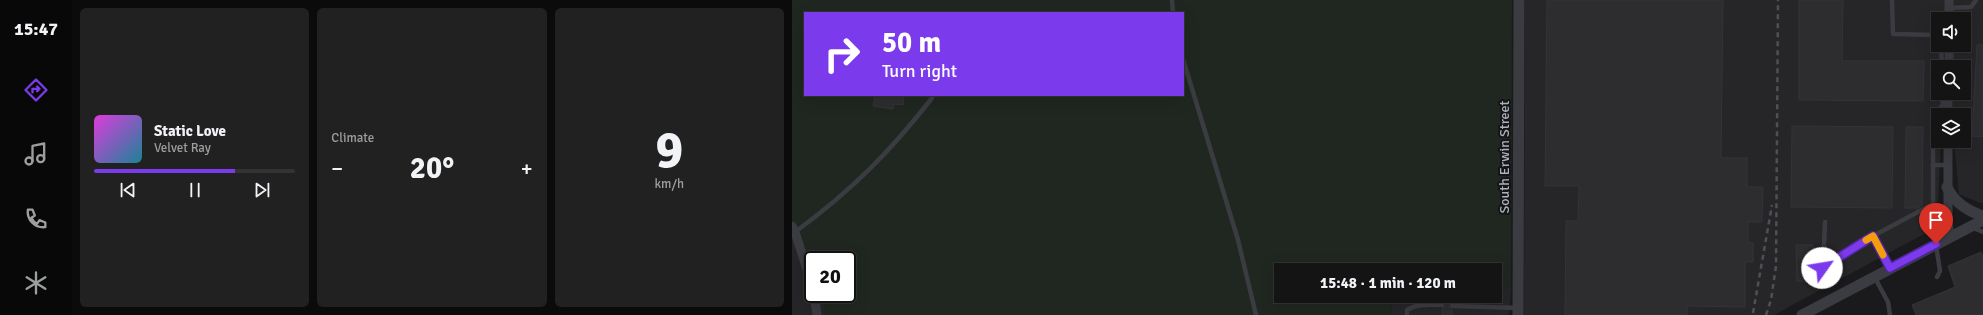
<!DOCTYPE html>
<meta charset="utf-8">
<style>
body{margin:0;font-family:Signika,sans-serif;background:#212122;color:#f1f3f6;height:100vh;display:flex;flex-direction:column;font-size:15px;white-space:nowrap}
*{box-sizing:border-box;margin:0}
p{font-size:13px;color:#9d9ea0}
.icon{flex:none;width:22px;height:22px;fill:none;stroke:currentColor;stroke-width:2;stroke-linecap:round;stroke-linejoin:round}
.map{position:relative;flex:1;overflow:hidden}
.sheet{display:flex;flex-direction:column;gap:8px;padding:8px;background:#0b0b0c;width:720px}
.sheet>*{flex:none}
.guide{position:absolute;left:12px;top:12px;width:380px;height:84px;border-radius:0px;box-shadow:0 4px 16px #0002,0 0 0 1px #333334;background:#7c3aed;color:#fff;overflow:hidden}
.buttons{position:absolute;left:1139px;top:12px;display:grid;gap:8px}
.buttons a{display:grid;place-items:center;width:40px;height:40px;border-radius:0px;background:#141415;box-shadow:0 4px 16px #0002,0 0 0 1px #333334;font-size:20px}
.speed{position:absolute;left:12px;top:251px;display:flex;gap:8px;font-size:20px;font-weight:700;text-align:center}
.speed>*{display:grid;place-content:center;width:52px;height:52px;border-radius:50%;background:#141415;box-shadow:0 4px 16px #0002,0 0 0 1px #333334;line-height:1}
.speed .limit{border:2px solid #111;border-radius:6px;background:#fff;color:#111}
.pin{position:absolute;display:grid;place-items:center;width:34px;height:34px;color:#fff;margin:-41px -17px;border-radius:50% 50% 50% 0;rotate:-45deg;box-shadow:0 0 4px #0007}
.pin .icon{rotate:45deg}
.me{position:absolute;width:44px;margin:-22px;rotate:58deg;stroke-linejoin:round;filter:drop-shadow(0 0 3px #0008)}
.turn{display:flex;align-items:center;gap:14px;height:84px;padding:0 12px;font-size:18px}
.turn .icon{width:52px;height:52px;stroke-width:2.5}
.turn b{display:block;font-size:28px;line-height:34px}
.big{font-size:30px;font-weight:700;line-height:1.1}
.sheet .tile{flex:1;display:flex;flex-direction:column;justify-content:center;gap:6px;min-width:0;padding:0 14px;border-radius:6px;background:#212122}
.sheet .dial{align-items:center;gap:0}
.dial b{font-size:52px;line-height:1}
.song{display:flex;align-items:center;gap:12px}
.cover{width:48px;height:48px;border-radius:6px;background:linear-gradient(135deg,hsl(300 70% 55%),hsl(190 70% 35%))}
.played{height:4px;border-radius:2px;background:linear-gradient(90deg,#7c3aed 70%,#333334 70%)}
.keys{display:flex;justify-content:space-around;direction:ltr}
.heat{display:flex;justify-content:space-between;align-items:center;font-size:22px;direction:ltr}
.sheet .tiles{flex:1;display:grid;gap:8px;grid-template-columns:repeat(3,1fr)}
.trip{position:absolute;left:482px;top:263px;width:228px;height:40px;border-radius:0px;background:#141415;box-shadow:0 4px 16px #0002,0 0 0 1px #333334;font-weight:700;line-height:40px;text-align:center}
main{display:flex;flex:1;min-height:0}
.tabs{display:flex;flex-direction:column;width:72px;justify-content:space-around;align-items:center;background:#080808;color:#9d9ea0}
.tabs .icon{width:28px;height:28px}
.tabs .active{color:#7c3aed}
.tabs b{font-size:18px;color:#f1f3f6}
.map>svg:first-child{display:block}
</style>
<main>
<nav class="tabs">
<b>15:47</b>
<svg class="icon active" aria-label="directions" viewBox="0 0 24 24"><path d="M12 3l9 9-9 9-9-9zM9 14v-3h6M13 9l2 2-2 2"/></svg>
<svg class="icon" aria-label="music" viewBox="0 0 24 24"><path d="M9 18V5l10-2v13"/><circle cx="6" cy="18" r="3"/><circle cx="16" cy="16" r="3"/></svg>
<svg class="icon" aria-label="phone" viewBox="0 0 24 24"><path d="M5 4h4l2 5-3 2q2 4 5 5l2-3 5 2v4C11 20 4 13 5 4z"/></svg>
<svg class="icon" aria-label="climate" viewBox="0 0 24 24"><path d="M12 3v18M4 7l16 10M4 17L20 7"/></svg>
</nav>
<section class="sheet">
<div class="tiles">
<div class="tile">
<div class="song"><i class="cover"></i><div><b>Static Love</b><p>Velvet Ray</p></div></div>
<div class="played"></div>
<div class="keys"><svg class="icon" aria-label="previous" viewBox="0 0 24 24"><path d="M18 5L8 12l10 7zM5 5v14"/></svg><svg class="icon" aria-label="pause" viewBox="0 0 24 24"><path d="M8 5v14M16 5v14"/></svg><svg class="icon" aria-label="next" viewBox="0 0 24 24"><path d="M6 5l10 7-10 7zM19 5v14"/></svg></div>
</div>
<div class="tile"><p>Climate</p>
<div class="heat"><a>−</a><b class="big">20°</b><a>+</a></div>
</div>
<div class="tile dial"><b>9</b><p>km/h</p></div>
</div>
</section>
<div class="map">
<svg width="1191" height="315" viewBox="0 0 1191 315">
<rect width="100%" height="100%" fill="#1a1a1c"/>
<!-- built -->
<g fill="#262629">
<polygon points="733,0 1155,0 1154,19 1146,19 1146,45 1153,45 1152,67 1146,67 1146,93 1151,93 1150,115 1146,115 1146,141 1149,141 1145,227 982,315 732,315"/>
<polygon points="1157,0 1191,0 1191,203 1188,203 1167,194 1162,141 1172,141 1172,115 1161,115 1160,93 1172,93 1172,67 1159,67 1157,45 1172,45 1172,19 1157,19"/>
<polygon points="0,219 21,262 21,294 31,294 34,315 0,315"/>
<polygon points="703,289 719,289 717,315 600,315 599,296 703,296"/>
</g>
<!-- green -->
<path fill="#1f2720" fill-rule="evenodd" d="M0 0H720L719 289H703V270H489V296H599L600 315H34L31 294H55V260H21V265L0 221ZM13 13H391V95H13Z"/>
<!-- building -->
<g fill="#2d2d30" stroke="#343438">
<polygon points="755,0 931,0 929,158 955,158 955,187 971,187 970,222 956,222 956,243 961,243 961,262 953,262 953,307 895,306 895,315 773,315 774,221 786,221 787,186 753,186"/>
<polygon points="1007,0 1051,0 1050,61 1132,61 1131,101 1007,100"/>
<polygon points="1185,45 1191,45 1191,137 1180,136"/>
<polygon points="83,95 112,95 111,105 102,104 101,109 81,106"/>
<polygon points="1000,126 1101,127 1100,208 999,207"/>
<polygon points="1114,127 1131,127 1130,205 1126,208 1113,208"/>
<polygon points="1004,245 1021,245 1021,281 1005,281"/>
<polygon points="1189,252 1191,257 1191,315 1124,315 1120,305 1163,287 1156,266"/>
<polygon points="650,298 660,299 660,302 656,306 660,310 660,315 650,315 650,309 654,305 650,301"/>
</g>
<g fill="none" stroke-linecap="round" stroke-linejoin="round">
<!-- service -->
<g stroke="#3b3c41" stroke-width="4.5">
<polyline points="380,0 381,13"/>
<polyline points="1100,0 1101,34 1146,35"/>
<polyline points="1157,8 1179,7 1184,0"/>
<polyline points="1149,45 1150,67"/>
<polyline points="391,59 446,240 464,315"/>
<polyline points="1141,165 1156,165"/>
<polyline points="1033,222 1031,268 1081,236 1098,268"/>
<polyline points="1181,228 1191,232"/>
<path d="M3 232C59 191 98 152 140 98"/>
<polyline points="1081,236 1141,204 1141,115 1151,105 1150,93"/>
<polyline points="1144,245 1148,271 1145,277"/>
<polyline points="1083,278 1096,302 1098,315"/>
<polyline points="660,306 726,308"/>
<path d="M615 315V310C626 303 638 305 650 305"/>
</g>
<!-- minor -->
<g stroke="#3b3c41" stroke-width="9">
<polyline points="1157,19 1157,0"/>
<polyline points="1157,67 1157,45"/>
<polyline points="1156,115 1156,93"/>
<polyline points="1156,141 1156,221 1158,236"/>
<polyline points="0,226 3,232 21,288"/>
<polyline points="22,294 25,315"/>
</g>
<!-- tertiary -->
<g stroke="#3b3c41" stroke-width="11">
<path d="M1155 187C1162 203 1176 211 1191 216"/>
<polyline points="726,315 727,0"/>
<polyline points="1010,315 1191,220"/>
</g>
<!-- rail -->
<g stroke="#4e5056" stroke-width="2.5" stroke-dasharray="5 4" stroke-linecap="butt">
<polyline points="961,313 980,205"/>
<polyline points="974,315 979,300 984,266 986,0"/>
</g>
</g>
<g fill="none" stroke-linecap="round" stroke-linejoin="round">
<!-- route casing -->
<g stroke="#51269a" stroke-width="10">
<polyline id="route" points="1030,268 1081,236 1098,268 1144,244"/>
</g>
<!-- route -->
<use href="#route" stroke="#7c3aed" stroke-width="7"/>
<!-- slow -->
<polyline stroke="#f59e0b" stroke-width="7" points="1074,240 1081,236 1091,255"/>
</g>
<g text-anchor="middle" stroke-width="4" stroke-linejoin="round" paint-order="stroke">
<!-- street labels -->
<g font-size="14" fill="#acb2bb" stroke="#151517">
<text transform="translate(712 157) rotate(-90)" y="5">South Erwin Street</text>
</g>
</g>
</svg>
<div class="buttons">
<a><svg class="icon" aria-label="sound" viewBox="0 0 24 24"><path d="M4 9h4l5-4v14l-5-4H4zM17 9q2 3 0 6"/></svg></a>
<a><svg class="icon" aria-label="search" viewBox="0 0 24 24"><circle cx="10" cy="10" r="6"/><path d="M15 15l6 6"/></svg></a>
<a><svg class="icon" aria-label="layers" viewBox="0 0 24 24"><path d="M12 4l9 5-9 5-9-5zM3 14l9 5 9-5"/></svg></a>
</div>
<div class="speed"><div class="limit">20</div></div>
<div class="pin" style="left:1144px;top:244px;background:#d93025"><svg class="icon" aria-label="arrive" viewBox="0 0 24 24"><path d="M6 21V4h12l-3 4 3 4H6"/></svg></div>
<svg class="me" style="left:1030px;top:268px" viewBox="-20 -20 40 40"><circle r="19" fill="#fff"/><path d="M0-13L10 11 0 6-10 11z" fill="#7c3aed"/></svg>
<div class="trip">15:48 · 1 min · 120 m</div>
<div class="guide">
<div class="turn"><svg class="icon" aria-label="right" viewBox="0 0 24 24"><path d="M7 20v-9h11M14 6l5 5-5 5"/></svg><div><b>50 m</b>Turn right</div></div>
</div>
</div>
</main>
